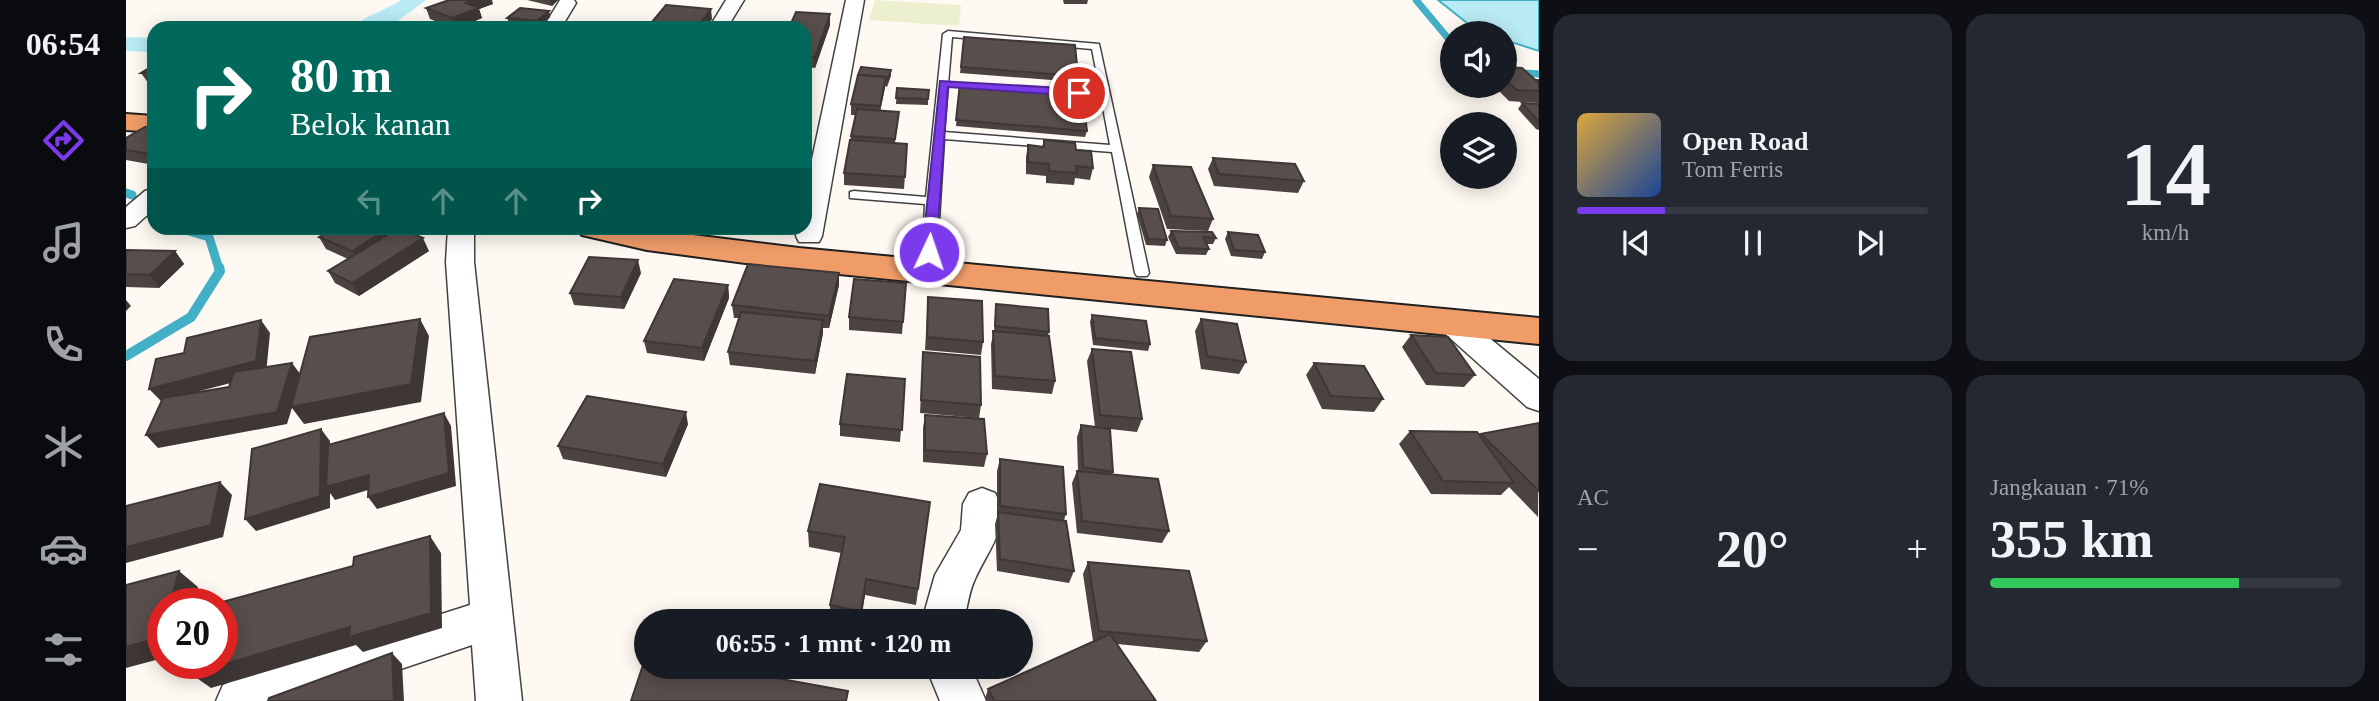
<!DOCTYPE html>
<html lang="id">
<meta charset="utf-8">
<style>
body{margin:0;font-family:"Times New Roman",serif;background:#242831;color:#f1f3f6;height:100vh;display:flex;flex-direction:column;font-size:26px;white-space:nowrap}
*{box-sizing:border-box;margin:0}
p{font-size:23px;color:#9ea1a6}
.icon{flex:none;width:38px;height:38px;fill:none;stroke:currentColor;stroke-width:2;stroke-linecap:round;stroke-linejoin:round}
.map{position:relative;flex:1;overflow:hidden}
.side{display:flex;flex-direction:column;gap:14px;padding:14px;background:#0d0f14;width:840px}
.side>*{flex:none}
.top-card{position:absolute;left:21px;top:21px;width:665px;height:214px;border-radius:21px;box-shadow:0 4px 18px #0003;background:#00695c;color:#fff;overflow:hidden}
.buttons{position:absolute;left:1314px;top:21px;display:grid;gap:14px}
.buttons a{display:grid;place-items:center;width:77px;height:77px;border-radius:50%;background:#171b24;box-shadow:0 4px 18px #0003;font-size:35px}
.speed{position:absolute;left:21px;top:588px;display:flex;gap:14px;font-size:35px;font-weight:700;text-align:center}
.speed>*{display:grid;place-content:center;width:91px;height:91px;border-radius:50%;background:#171b24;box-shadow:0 4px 18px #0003;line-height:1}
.speed .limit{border:10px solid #d22;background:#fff;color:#111}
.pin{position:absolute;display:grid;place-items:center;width:60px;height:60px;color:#fff;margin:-30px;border:4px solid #fff;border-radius:50%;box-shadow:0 2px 7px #0007}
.me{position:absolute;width:77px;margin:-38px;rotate:3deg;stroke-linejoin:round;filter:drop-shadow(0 0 5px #0008)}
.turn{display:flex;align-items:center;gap:24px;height:147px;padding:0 28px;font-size:32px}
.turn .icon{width:91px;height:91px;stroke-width:2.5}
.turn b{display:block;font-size:49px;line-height:60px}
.lanes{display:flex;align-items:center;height:66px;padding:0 28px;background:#0003;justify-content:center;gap:35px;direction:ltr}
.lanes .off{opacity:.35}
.big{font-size:52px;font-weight:700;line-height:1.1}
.side .tile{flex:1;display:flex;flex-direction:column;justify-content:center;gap:10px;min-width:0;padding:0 24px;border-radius:21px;background:#242831}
.side .dial{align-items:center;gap:0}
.dial b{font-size:91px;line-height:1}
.song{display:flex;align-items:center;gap:21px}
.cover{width:84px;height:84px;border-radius:10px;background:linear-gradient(135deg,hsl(40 70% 55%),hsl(220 70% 35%))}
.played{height:7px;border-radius:4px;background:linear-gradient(90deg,#7c3aed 25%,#363941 25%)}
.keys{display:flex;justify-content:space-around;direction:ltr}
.heat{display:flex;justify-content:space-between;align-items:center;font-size:38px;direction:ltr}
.charge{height:10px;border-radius:5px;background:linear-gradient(90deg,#34c759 71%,#363941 0)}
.side .tiles{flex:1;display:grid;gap:14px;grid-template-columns:repeat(2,1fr)}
.trip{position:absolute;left:508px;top:609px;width:399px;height:70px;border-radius:35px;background:#171b24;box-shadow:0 4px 18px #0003;font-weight:700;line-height:70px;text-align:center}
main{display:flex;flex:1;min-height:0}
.dock{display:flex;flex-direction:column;width:126px;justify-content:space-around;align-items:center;background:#090b0e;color:#9ea1a6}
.dock .icon{width:49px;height:49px}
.dock .on{color:#7c3aed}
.dock b{font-size:32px;color:#f1f3f6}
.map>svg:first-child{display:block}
</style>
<main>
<nav class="dock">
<b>06:54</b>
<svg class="icon on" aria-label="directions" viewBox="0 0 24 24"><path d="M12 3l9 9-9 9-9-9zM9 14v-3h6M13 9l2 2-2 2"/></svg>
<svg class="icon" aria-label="music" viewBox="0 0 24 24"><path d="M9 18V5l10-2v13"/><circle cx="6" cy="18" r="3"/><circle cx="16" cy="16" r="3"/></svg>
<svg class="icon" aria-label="phone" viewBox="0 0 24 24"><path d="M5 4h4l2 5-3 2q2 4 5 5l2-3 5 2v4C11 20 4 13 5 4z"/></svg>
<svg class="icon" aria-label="climate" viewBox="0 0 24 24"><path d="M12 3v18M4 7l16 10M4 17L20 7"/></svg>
<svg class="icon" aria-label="car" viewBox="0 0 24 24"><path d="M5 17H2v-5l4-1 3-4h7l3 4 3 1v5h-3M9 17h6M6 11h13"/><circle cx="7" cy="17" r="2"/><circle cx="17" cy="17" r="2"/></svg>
<svg class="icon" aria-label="filters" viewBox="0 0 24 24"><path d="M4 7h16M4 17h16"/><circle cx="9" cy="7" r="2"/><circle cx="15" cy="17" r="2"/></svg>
</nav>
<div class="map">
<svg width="1413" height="701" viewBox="0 0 1413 701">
<rect width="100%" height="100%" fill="#fef9f2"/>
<!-- pitch -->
<polygon fill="#ecf0ce" points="749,0 835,5 833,26 743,20"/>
<!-- water -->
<polygon fill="#b9ebf4" stroke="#43b0c8" stroke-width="2" points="1312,0 1413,0 1413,51 1379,40 1379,33 1350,30"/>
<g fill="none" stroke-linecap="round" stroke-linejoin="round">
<!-- stream-far2 -->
<g stroke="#43b0c8" stroke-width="7">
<polyline points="1290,0 1326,43"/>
<polyline points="1379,72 1413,74"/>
</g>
<!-- stream-far1 -->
<g stroke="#43b0c8" stroke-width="9">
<polyline points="0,193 6,195"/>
<polyline points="53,228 83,237 93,269"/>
</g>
<!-- stream -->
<polyline stroke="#43b0c8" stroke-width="10" points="0,356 65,317 94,271 93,267"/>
<!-- canal -->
<g fill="#b9ebf4" fill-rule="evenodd">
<path d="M276 0H300L265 26 225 28C229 22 266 6 276 0Z"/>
<polygon points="0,37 28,38 28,52 0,51"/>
</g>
<!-- service casing -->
<g stroke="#424242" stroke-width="3">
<path id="service" d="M822 31 973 44 1023 273 1021 276H1011L1009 273 986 152 818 139 810 271 803 276 796 271 799 204 724 198V192L728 191 800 197 817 34ZM826 37 966 49 974 90 926 88 921 91 926 94 975 97 984 145 818 132Z"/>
</g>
<!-- minor casing -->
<g stroke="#424242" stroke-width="3">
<g id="minor">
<polygon points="434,0 448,0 450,3 435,28 417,28"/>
<polygon points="600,0 618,0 601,28 583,28"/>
<polygon points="720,0 738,0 696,236 693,242 673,242 670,236 671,228 679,228 679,192"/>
<polygon points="28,188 28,209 9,226 0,228 0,207 19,191"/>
<polygon points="322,228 348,228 348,262 396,701 350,701 346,645 180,701 90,701 97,685 113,678 344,605 320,262"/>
<polygon points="1326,313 1337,316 1413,379 1413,411 1401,407 1315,330 1311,323 1315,316"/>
<path d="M856 488 869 493C886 526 862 549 849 579 843 591 841 608 838 621H796L809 575 835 530 837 504 843 493Z"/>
<polygon points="800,667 845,667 860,701 814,701"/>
</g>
</g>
<!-- trunk casing -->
<g stroke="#202020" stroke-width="4">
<g id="trunk">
<polygon points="0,114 28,116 28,132 0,130"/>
<polygon points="451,228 510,228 673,248 1413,318 1413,344 673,270 521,250 456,235"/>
</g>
</g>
<!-- service -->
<use href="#service" fill="#fff" fill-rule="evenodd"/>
<!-- minor -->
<use href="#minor" fill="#fff" fill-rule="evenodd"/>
<!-- trunk -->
<use href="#trunk" fill="#f09c68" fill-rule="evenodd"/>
</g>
<!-- wall -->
<g fill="#4c4341">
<polygon points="401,0 432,0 426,6"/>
<polygon points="937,0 962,0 961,4 938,4"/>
<polygon points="367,4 353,9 356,18 332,28 327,28 304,19 300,8"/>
<polygon points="423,11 424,17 412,27 383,23 381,18"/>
<polygon points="704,14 704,25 689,68 679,67 679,28"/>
<polygon points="586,19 579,28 521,28 526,26 526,22"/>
<polygon points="838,37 952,76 951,82 834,73"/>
<polygon points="28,65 28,84 23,84 15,73"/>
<polygon points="1379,67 1408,79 1413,79 1413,103 1383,101 1368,86 1379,86"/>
<polygon points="765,70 765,76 761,87 759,86 754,111 773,112 769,143 781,144 778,189 718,185 718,173 729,115 725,115 725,104"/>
<polygon points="834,83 961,131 959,137 830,126"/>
<polygon points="771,88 802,99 802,105 770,104"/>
<polygon points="1396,103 1413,104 1413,130 1410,129 1392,109"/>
<polygon points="28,128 28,165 0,160 0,138"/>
<polygon points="918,140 950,150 967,168 964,180 949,178 948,185 920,183 920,176 900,174 900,157 902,145 916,147"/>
<polygon points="1087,158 1178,181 1172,193 1088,186 1082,169"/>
<polygon points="1027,165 1087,219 1082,231 1041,229 1023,177"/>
<polygon points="1013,208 1041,240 1039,246 1020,245 1011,214"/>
<polygon points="209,228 279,228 280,231 303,251 233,296 209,283 202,271 222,259 200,249 193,237"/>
<polygon points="1045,231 1090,238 1087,244 1080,244 1083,249 1080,255 1050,254 1042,237"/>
<polygon points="1102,232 1139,252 1136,259 1105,256 1099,239"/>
<polygon points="0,250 49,251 58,264 33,288 0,287"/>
<polygon points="515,273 498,309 448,305 444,293"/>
<polygon points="713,273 713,285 703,328 697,328 697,333 689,374 604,365 602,352 613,318 608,318 606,305"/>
<polygon points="780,283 776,334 723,330 723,317"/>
<polygon points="602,285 603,298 578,361 521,353 518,341"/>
<polygon points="802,297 857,342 855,355 799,350"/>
<polygon points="870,304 923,332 922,336 929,381 926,394 866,389 865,344 868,331"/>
<polygon points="966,315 1024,344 1022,351 967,345 964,322"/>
<polygon points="1075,319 1120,362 1113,374 1075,369 1069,331"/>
<polygon points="1285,335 1349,375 1338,387 1300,385 1276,347"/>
<polygon points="966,349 1016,419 1011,432 984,429 987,472 986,475 1043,531 1036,543 951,533 946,483 951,471 952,471 951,437 955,425 969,427 961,361"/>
<polygon points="797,352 855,405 853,418 794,413"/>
<polygon points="1188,363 1257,399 1248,412 1196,409 1180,375"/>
<polygon points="779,379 774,442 714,436 714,424"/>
<polygon points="799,415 861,454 858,467 797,462 797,428"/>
<polygon points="1413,423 1412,517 1383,487 1375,495 1305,494 1273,444 1284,431 1353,436 1355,434"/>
<polygon points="562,424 540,477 437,459 432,446"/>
<polygon points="874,459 940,514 938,520 948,571 943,583 871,571 869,524 871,517 871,471"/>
<polygon points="804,502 790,605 739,595 735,621 704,621 704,605 715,553 683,547 682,531"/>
<polygon points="962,562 1081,641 1073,652 991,644 1030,701 860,701 859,699 862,689 967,641 957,574"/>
</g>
<!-- shaded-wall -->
<g fill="#3e3735">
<polygon points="347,0 366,0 367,4 353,9 356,18 332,28 329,28 326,18 340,3"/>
<polygon points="424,0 432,0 426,6"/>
<polygon points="585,9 586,19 579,28 572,28 572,26"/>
<polygon points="423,11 424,17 412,27 411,21"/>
<polygon points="704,14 704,25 689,68 689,57"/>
<polygon points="760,77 759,88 753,117 754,106"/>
<polygon points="263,228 279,228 281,232 233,264 226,251"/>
<polygon points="297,238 303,251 233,296 226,283"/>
<polygon points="49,251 58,264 33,288 24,275"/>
<polygon points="512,260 515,273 498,309 495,297"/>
<polygon points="713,273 713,285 703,328 703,316"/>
<polygon points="602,285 603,298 578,361 576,348"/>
<polygon points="0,300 5,306 0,311"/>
<polygon points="294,319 303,336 295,402 178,424 166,408 161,424 32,448 20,435 166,363 175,375"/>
<polygon points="135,320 144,333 140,374 35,401 23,389"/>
<polygon points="697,320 697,333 689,374 689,361"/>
<polygon points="560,412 562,424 540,477 537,464"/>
<polygon points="318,413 325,426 330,486 251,509 242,497"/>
<polygon points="195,429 204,441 204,486 243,475 252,487 209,500 204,493 204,508 130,531 119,519"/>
<polygon points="94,482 106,495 97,537 0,563 0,547"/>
<polygon points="304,536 315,553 316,628 237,652 230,645 85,688 65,674"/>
<polygon points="53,571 72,587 68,604 44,604"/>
<polygon points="740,579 739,595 734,621 735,612"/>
<polygon points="37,631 37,658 0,668 0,647"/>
<polygon points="266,653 276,664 278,701 268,701"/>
</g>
<!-- building -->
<g fill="#584e4c" stroke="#3e3735" stroke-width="2">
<polygon points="323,0 347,0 340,3 353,8 326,18 300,8"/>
<polygon points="540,5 585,9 572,26 526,22"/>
<polygon points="394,8 423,11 411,21 381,18"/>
<polygon points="670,12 704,14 689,57 679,56 679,28 663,28"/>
<polygon points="523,26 553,28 521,28"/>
<polygon points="622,26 642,28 621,28"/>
<polygon points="838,37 949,45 952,76 835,67"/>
<polygon points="28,65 28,73 15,73"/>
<polygon points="735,67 765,70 761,81 759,81 760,77 732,75"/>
<polygon points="1379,67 1396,68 1413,83 1413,91 1391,90 1379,79"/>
<polygon points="732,75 760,77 754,106 725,104"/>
<polygon points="834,83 956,93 961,131 830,120"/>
<polygon points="771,88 803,90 802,99 770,98"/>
<polygon points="1396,103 1413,104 1413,122"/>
<polygon points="731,109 773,112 769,139 725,136"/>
<polygon points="19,127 28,128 28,151 24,154 0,150 0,138"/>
<polygon points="724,140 781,144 779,177 718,173"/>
<polygon points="918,140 949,143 950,150 965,151 967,168 950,166 951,173 923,171 923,164 902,162 902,145 918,147"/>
<polygon points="1087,158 1169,164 1178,181 1093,174"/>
<polygon points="1027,165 1065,167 1087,219 1045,216"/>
<polygon points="1013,208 1032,209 1041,240 1022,239"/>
<polygon points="209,228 263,228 226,251 193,237"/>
<polygon points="273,228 297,238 226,283 202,271"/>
<polygon points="1045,231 1086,232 1090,238 1077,237 1083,249 1053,248"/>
<polygon points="1102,232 1132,235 1139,252 1108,250"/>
<polygon points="0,250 49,251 24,275 0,274"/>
<polygon points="463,257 512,260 495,297 444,293"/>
<polygon points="622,264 713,273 703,316 606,305"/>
<polygon points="548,279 602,285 576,348 518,341"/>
<polygon points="728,279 780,283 777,322 723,317"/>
<polygon points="802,297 856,301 857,342 801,337"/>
<polygon points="870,304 922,309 923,332 869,326"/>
<polygon points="615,312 697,320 689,361 602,352"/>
<polygon points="966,315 1020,321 1024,344 969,338"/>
<polygon points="294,319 285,384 165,407 184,337"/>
<polygon points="1075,319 1111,324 1120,362 1081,356"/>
<polygon points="135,320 130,361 23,389 30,359 58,353 61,338"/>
<polygon points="867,331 923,336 929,381 869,376"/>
<polygon points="1285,335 1322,337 1349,375 1310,373"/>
<polygon points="966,349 1005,352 1016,419 974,415"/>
<polygon points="797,352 854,357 855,405 795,400"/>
<polygon points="166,363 151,412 20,435 37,398 103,387 108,372"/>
<polygon points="1188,363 1238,366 1257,399 1205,396"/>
<polygon points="721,374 779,379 776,430 714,424"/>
<polygon points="461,396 560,412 537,464 432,446"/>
<polygon points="318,413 323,473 242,497 243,475 200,487 202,445"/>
<polygon points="799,415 858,419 861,454 799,450"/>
<polygon points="1413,423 1413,491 1355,434"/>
<polygon points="955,425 984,429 987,472 957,467"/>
<polygon points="195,429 194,496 119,519 126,449"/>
<polygon points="1284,431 1351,432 1388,483 1317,481"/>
<polygon points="874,459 937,467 940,514 874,506"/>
<polygon points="951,471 1032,479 1043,531 956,521"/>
<polygon points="94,482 85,525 0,547 0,506"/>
<polygon points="694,484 804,502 792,589 740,579 735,612 704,605 719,537 682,531"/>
<polygon points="872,512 940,521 948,571 874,559"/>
<polygon points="304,536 305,613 223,637 224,627 65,674 67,663 96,663 96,604 89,604 227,566 228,557"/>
<polygon points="962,562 1063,571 1081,641 973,631"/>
<polygon points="53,571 44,604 37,604 37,631 35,637 0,647 0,585"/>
<polygon points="984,634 1030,701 869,701 862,689"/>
<polygon points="266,653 268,701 142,701 143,698"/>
<polygon points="520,656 520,667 588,667 722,691 720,701 505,701"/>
</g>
<!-- route -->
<polygon fill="#7c3aed" stroke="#51269a" stroke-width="2" points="814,81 953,89 958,93 953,96 822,87 810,252 803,256 796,252"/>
</svg>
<div class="buttons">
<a><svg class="icon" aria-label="sound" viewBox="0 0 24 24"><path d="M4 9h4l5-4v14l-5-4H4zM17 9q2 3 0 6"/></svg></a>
<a><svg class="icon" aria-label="layers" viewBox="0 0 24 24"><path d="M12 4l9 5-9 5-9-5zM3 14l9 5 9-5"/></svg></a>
</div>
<div class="speed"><div class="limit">20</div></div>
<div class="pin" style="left:953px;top:93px;background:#d93025"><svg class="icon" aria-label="arrive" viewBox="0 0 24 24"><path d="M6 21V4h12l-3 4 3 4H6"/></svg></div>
<svg class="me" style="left:803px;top:252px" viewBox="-20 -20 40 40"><circle r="17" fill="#7c3aed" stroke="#fff" stroke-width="3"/><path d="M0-11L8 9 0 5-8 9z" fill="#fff"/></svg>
<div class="trip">06:55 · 1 mnt · 120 m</div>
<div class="top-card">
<div class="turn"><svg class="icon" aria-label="right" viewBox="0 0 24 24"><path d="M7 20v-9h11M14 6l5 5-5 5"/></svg><div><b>80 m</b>Belok kanan</div></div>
<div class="lanes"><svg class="icon off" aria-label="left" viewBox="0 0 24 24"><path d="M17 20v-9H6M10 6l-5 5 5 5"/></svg><svg class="icon off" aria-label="ahead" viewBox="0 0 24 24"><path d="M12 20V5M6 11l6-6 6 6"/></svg><svg class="icon off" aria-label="ahead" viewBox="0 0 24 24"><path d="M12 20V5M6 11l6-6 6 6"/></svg><svg class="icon" aria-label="right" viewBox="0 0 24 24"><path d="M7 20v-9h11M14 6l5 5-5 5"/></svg></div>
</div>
</div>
<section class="side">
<div class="tiles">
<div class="tile">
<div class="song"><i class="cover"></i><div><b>Open Road</b><p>Tom Ferris</p></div></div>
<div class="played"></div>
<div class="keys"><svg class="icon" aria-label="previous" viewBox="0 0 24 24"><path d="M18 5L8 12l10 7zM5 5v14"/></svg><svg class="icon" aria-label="pause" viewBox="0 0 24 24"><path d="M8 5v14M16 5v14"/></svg><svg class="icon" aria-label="next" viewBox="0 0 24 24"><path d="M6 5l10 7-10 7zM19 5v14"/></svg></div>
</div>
<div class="tile dial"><b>14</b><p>km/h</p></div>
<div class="tile"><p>AC</p>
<div class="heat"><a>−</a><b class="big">20°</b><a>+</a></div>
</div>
<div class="tile"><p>Jangkauan · 71%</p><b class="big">355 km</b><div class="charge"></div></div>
</div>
</section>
</main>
